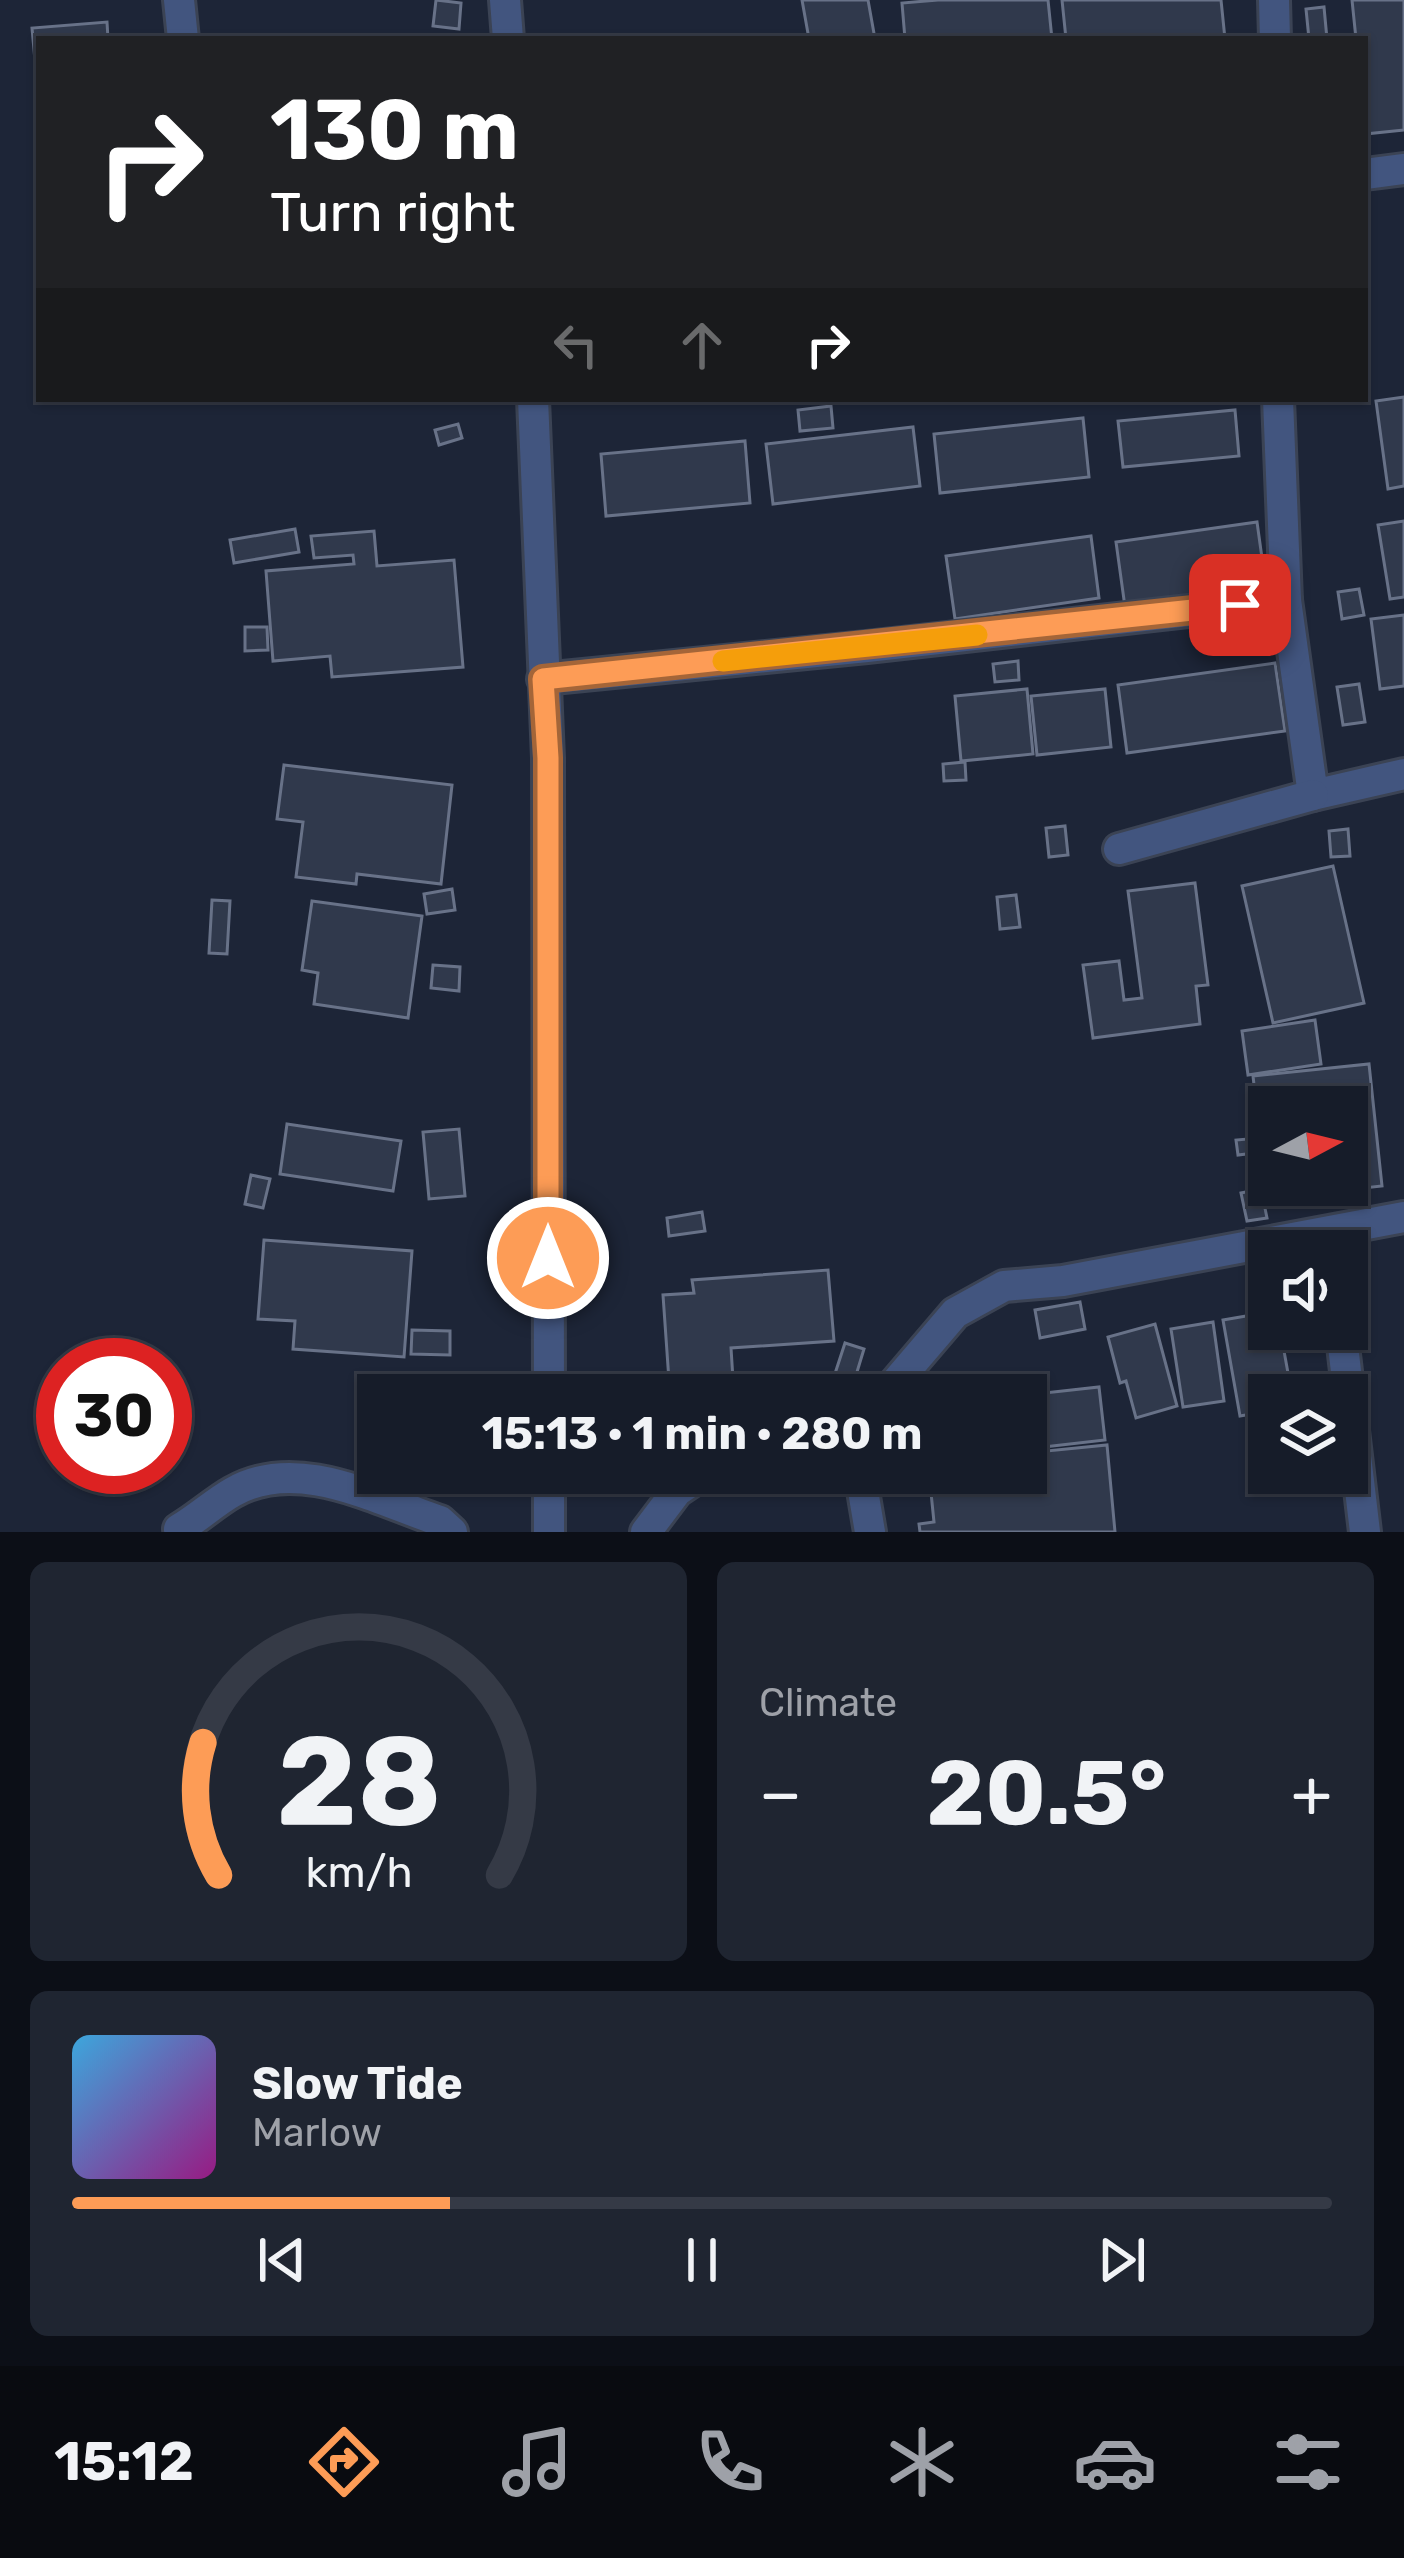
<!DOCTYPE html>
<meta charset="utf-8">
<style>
body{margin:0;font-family:Rubik,sans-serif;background:#1f2531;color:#f1f3f6;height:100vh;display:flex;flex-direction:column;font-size:45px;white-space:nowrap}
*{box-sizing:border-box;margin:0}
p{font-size:39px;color:#9ea1a8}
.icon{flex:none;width:66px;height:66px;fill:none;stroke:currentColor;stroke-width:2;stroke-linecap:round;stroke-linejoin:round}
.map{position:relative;height:1532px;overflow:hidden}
.sheet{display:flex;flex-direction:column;gap:30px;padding:30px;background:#0c0f17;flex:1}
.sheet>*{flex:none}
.banner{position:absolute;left:36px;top:36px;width:1332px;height:366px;border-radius:0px;box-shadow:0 3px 9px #0004,0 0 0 3px #353a46;background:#202124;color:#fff;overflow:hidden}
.needle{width:78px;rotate:83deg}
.tools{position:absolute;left:1248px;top:1086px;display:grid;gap:24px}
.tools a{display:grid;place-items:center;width:120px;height:120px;border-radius:0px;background:#161c29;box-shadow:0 3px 9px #0004,0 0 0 3px #353a46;font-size:60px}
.speed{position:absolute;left:36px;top:1338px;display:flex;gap:24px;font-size:60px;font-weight:700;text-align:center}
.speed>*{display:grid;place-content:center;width:156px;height:156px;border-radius:50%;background:#161c29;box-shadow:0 3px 9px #0004,0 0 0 3px #353a46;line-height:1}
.speed .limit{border:18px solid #d22;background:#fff;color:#111}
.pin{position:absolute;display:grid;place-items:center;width:102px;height:102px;color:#fff;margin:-51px;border-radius:24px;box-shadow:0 6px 18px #0006}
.me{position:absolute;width:132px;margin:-66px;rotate:0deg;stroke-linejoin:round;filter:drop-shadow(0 0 9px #0008)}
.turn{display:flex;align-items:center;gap:42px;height:252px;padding:0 36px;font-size:54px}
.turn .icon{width:156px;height:156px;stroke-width:2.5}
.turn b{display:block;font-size:84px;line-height:102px}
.lanes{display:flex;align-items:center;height:114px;padding:0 36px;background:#0003;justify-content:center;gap:60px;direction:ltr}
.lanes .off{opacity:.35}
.big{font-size:90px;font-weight:700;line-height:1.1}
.sheet .widget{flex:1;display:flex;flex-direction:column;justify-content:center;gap:18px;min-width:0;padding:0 42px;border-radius:18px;background:#1f2531}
.sheet .dial{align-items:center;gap:0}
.dial svg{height:312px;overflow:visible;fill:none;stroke:#353a46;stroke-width:7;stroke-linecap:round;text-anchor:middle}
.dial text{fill:#f1f3f6;stroke:none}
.song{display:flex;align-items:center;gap:36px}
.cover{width:144px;height:144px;border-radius:18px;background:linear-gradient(135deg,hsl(200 70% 55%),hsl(310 70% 35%))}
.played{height:12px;border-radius:6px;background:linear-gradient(90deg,#fd9c56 30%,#353a46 30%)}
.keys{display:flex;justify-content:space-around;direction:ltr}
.heat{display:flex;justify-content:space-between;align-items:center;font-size:66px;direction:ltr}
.sheet .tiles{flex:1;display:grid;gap:30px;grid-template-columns:1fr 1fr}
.widget:last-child{grid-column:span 2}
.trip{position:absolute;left:357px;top:1374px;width:690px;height:120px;border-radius:0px;background:#161c29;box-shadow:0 3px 9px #0004,0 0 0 3px #353a46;font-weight:700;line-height:120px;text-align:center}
.tabs{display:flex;height:192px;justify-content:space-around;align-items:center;background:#090b10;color:#9ea1a8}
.tabs .icon{width:84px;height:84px}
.tabs .on{color:#fd9c56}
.tabs b{font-size:54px;color:#f1f3f6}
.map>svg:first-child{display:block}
</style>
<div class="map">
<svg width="1404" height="1532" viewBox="0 0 1404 1532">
<rect width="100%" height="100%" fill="#1d2537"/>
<!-- building -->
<g fill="#30394c" stroke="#687288" stroke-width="3">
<polygon points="436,0 461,3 459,29 433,26"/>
<polygon points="802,0 868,0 875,39 809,39"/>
<polygon points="938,0 1048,0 1052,39 905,39 902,3"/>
<polygon points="1062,0 1221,0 1225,39 1066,39"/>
<polygon points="1352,0 1404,0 1404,130 1365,134 1365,39 1356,39"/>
<polygon points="1324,7 1327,39 1309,39 1306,9"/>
<polygon points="107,22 108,39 39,39 39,104 32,28"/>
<polygon points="1404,397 1404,486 1388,489 1376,401"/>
<polygon points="831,406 833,428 800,431 798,410"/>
<polygon points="1235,410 1239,456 1123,467 1118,421"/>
<polygon points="1083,418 1089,477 940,493 934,434"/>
<polygon points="458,424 462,438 439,445 435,430"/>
<polygon points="913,427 920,486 773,504 766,444"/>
<polygon points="745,441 750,503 606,516 601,454"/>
<polygon points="1404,521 1404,597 1390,599 1378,525"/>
<polygon points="1257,522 1266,587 1125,607 1116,542"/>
<polygon points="295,529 299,552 234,563 230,540"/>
<polygon points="374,531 377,566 454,560 463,667 332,677 330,656 273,661 266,571 354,564 353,555 314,558 311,536"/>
<polygon points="1091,536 1099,598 955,619 946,556"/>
<polygon points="1359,589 1364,615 1342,619 1338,592"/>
<polygon points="1404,615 1404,686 1380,689 1371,619"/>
<polygon points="245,627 267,627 268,650 245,651"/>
<polygon points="1018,661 1019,680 995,682 993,664"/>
<polygon points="1275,663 1285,731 1127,753 1118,685"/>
<polygon points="1359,684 1365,722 1343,725 1337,687"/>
<polygon points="1027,689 1033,754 961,761 955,696"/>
<polygon points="1105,689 1111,747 1037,755 1031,696"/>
<polygon points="965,762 966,780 944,781 943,764"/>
<polygon points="284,765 452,785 441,884 357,874 356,884 296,877 303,822 277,819"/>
<polygon points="1065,826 1068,855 1049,857 1046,828"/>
<polygon points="1348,829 1350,856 1331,857 1329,831"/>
<polygon points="1333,866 1364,1003 1273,1023 1242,886"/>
<polygon points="1195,883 1208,985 1196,986 1200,1024 1093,1038 1083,965 1119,961 1124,1000 1142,998 1128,891"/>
<polygon points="452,889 455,910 427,914 424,894"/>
<polygon points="1016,895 1020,927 1000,929 997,897"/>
<polygon points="212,900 230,901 227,954 209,953"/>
<polygon points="312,901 422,916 408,1018 314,1004 318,973 302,970"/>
<polygon points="433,965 460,967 459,991 431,988"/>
<polygon points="1315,1020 1321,1064 1248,1075 1242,1031"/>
<polygon points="1369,1064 1382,1186 1290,1196 1289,1185 1347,1185 1347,1107 1269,1107 1269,1164 1264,1165 1263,1152 1238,1155 1236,1140 1260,1138 1253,1076"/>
<polygon points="287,1124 401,1141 393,1191 280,1174"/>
<polygon points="459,1129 465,1196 429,1199 423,1132"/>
<polygon points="251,1175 270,1179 263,1208 245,1204"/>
<polygon points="1261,1189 1267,1218 1247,1221 1241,1193"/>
<polygon points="702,1212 705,1231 669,1236 667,1218"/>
<polygon points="264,1240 412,1251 404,1357 293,1349 295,1321 258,1319"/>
<polygon points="828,1270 834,1341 731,1348 734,1395 670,1395 663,1295 694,1293 692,1280"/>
<polygon points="1080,1302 1085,1329 1040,1338 1035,1310"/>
<polygon points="1269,1312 1269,1329 1280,1329 1292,1395 1269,1395 1269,1411 1240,1416 1223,1320"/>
<polygon points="1213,1322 1224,1401 1183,1407 1171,1329"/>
<polygon points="1155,1324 1177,1406 1136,1418 1126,1381 1120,1383 1108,1337"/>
<polygon points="412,1330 450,1331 450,1355 411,1354"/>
<polygon points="845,1343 864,1349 850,1395 828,1395"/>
<polygon points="1099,1387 1105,1440 1026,1449 1026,1395"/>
<polygon points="1107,1445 1115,1532 920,1532 919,1524 934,1522 929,1473 1026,1473 1026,1453"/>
</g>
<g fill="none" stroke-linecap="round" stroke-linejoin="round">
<!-- minor casing -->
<g stroke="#3b4354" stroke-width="36">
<g id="minor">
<polyline points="179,0 183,39"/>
<polyline points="505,0 508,39"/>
<polyline points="1274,0 1275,39"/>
<polyline points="1365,174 1404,169"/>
<polyline points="533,399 548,758 549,1395"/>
<polyline points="1278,399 1286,600 1313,795 1404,774"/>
<polyline points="543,679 867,647 1286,600"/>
<polyline points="1119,849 1313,795"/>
<polyline points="1341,1329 1365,1532"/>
<polyline points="885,1395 955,1313 1004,1286 1063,1281 1404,1217"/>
<polyline points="549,1473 549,1532"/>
<polyline points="860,1473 870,1532"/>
<path d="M179 1529C198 1518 215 1502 233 1492 298 1455 377 1500 440 1521L452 1532"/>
<polyline points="646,1532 677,1491 704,1473"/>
</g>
</g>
<!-- minor -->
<use href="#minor" stroke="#42557f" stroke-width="30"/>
</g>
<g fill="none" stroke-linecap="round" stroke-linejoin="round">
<!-- route casing -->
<g stroke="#a46538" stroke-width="30">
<polyline id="route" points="548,1258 548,758 543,679 1240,605"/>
</g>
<!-- route -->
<use href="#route" stroke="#fd9c56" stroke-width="21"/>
<!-- slow -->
<polyline stroke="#f59e0b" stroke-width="21" points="723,661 977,635"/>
</g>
</svg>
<div class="tools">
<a><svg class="needle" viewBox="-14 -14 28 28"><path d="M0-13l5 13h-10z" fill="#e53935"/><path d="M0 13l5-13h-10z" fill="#9ea1a8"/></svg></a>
<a><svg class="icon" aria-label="sound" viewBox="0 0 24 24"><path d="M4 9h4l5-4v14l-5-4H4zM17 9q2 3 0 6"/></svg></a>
<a><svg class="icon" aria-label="layers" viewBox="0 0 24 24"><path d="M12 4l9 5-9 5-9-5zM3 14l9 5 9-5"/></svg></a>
</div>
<div class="speed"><div class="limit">30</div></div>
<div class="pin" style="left:1240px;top:605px;background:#d93025"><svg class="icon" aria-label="arrive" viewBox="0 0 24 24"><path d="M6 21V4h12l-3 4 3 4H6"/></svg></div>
<svg class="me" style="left:548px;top:1258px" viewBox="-20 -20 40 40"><circle r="17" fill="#fd9c56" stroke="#fff" stroke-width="3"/><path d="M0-11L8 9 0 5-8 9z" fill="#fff"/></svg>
<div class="trip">15:13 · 1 min · 280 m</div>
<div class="banner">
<div class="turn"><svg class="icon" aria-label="right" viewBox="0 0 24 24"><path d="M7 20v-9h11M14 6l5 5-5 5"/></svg><div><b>130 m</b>Turn right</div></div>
<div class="lanes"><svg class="icon off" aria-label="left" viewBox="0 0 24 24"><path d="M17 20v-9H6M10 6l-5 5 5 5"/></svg><svg class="icon off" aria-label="ahead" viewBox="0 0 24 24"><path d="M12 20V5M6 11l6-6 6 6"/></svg><svg class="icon" aria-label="right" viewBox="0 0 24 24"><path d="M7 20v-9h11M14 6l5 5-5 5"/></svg></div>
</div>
</div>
<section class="sheet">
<div class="tiles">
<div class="widget dial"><svg viewBox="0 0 100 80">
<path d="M14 69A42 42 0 1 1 86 69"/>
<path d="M14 69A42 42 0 0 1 10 35" stroke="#fd9c56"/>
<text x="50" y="56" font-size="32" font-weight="700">28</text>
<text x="50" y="72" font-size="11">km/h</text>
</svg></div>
<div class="widget"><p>Climate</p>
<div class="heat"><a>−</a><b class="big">20.5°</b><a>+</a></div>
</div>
<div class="widget">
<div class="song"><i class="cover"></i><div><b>Slow Tide</b><p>Marlow</p></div></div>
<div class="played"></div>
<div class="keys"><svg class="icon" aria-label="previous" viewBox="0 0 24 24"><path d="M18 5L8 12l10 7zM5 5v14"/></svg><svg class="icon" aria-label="pause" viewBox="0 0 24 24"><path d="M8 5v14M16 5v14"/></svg><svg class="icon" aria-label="next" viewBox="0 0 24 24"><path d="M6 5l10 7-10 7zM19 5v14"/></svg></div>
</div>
</div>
</section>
<nav class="tabs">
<b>15:12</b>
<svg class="icon on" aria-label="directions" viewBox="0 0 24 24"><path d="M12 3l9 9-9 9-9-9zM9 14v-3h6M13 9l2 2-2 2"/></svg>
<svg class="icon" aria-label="music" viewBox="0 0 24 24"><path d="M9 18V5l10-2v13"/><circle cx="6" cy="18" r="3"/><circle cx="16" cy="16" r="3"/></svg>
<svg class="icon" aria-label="phone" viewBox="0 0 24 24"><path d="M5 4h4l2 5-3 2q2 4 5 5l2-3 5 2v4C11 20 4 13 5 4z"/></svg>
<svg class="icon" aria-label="climate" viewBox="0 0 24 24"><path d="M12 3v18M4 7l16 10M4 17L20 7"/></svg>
<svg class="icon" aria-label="car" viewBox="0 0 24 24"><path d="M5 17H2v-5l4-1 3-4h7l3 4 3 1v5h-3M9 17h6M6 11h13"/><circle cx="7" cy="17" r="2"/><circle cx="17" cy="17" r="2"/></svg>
<svg class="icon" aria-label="filters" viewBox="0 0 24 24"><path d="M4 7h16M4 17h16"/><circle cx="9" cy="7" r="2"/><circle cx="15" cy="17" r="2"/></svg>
</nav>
